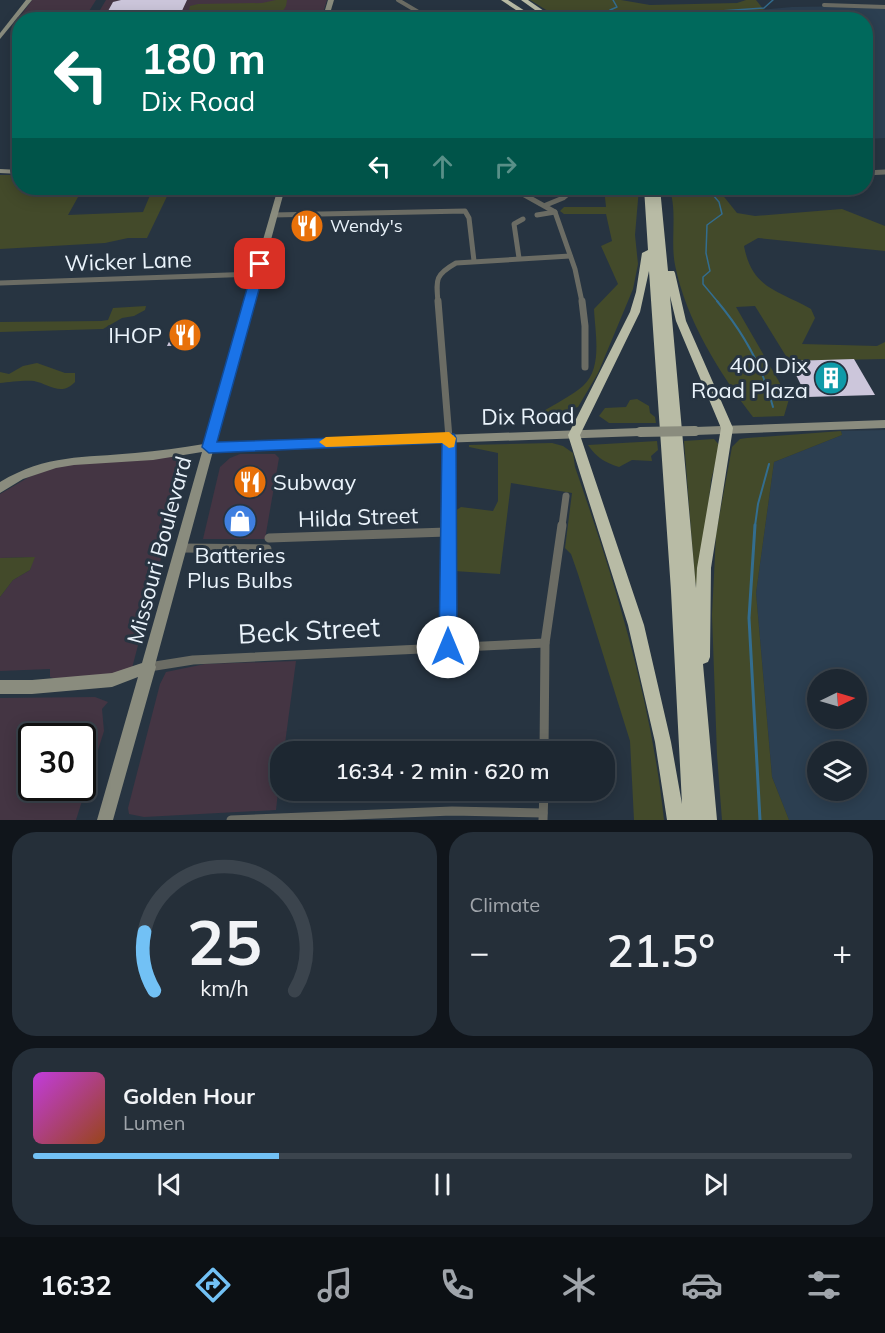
<!DOCTYPE html>
<meta charset="utf-8">
<style>
body{margin:0;font-family:Mulish,sans-serif;background:#252f39;color:#f1f3f6;height:100vh;display:flex;flex-direction:column;font-size:22px;white-space:nowrap}
*{box-sizing:border-box;margin:0}
p{font-size:20px;color:#a0a5ab}
.icon{flex:none;width:33px;height:33px;fill:none;stroke:currentColor;stroke-width:2;stroke-linecap:round;stroke-linejoin:round}
.map{position:relative;height:820px;overflow:hidden}
.panel{display:flex;flex-direction:column;gap:12px;padding:12px;background:#10151b;flex:1}
.panel>*{flex:none}
.top-card{position:absolute;left:12px;top:12px;width:861px;height:183px;border-radius:24px;box-shadow:0 3px 15px #0003,0 0 0 2px #3b444d;background:#00695c;color:#fff;overflow:hidden}
.needle{width:39px;rotate:85deg}
.fabs{position:absolute;left:807px;top:669px;display:grid;gap:12px}
.fabs a{display:grid;place-items:center;width:60px;height:60px;border-radius:50%;background:#1d2731;box-shadow:0 3px 15px #0003,0 0 0 2px #3b444d;font-size:30px}
.speed{position:absolute;left:18px;top:723px;display:flex;gap:12px;font-size:30px;font-weight:700;text-align:center}
.speed>*{display:grid;place-content:center;width:78px;height:78px;border-radius:50%;background:#1d2731;box-shadow:0 3px 15px #0003,0 0 0 2px #3b444d;line-height:1}
.speed .limit{border:3px solid #111;border-radius:9px;background:#fff;color:#111}
.pin{position:absolute;display:grid;place-items:center;width:51px;height:51px;color:#fff;margin:-26px;border-radius:12px;box-shadow:0 3px 9px #0006}
.me{position:absolute;width:66px;margin:-33px;rotate:0deg;stroke-linejoin:round;filter:drop-shadow(0 0 4px #0008)}
.turn{display:flex;align-items:center;gap:21px;height:126px;padding:0 30px;font-size:27px}
.turn .icon{width:78px;height:78px;stroke-width:2.5}
.turn b{display:block;font-size:42px;line-height:51px}
.lanes{display:flex;align-items:center;height:57px;padding:0 30px;background:#0003;justify-content:center;gap:30px;direction:ltr}
.lanes .off{opacity:.35}
.big{font-size:45px;font-weight:600;line-height:1.1}
.panel .tile{flex:1;display:flex;flex-direction:column;justify-content:center;gap:9px;min-width:0;padding:0 21px;border-radius:24px;background:#252f39}
.panel .dial{align-items:center;gap:0}
.dial svg{height:156px;overflow:visible;fill:none;stroke:#3b444d;stroke-width:7;stroke-linecap:round;text-anchor:middle}
.dial text{fill:#f1f3f6;stroke:none}
.song{display:flex;align-items:center;gap:18px}
.cover{width:72px;height:72px;border-radius:9px;background:linear-gradient(135deg,hsl(290 70% 55%),hsl(20 70% 35%))}
.played{height:6px;border-radius:3px;background:linear-gradient(90deg,#72c1f5 30%,#3b444d 30%)}
.keys{display:flex;justify-content:space-around;direction:ltr}
.heat{display:flex;justify-content:space-between;align-items:center;font-size:33px;direction:ltr}
.panel .tiles{flex:1;display:grid;gap:12px;grid-template-columns:1fr 1fr}
.tile:last-child{grid-column:span 2}
.trip{position:absolute;left:270px;top:741px;width:345px;height:60px;border-radius:24px;background:#1d2731;box-shadow:0 3px 15px #0003,0 0 0 2px #3b444d;font-weight:600;line-height:60px;text-align:center}
.menu{display:flex;height:96px;justify-content:space-around;align-items:center;background:#0c1014;color:#a0a5ab}
.menu .icon{width:42px;height:42px}
.menu .active{color:#72c1f5}
.menu b{font-size:27px;color:#f1f3f6}
.map>svg:first-child{display:block}
</style>
<div class="map">
<svg width="885" height="820" viewBox="0 0 885 820">
<rect width="100%" height="100%" fill="#273441"/>
<!-- commercial -->
<g fill="#443543" fill-rule="evenodd">
<polygon points="32,0 96,0 84,19 20,20 19,28 12,28"/>
<polygon points="106,0 327,0 321,19 94,20"/>
<polygon points="240,454 275,454 279,458 265,539 203,539 220,467 230,458"/>
<polygon points="170,456 185,458 189,459 189,462 164,547 132,668 114,674 55,679 50,677 50,669 0,671 0,597 13,580 30,570 34,557 0,558 0,494 29,477 60,465"/>
<polygon points="296,661 284,751 280,752 280,774 276,810 144,817 129,814 128,808 160,684 166,672 205,664"/>
<path d="M95 697 108 702 102 709 104 731 76 820H0V698ZM32 736H82V788H32Z"/>
</g>
<!-- built -->
<g fill="#2c3f51" fill-rule="evenodd">
<polygon points="860,6 885,9 885,138 866,139 866,20 696,20 695,16 792,7"/>
<path d="M885 430V820H789L772 777 756 593 774 462 842 435 841 431ZM818 680H856V718H818ZM818 752H856V790H818Z"/>
</g>
<!-- green -->
<g fill="#434a2a">
<polygon points="276,0 287,0 286,6 278,19 192,19 195,12 189,10 190,6 198,4 262,3"/>
<polygon points="530,0 621,0 650,5 737,3 746,0 756,0 764,10 694,16 686,13 556,16"/>
<polygon points="689,15 694,16 694,19 575,19"/>
<polygon points="0,175 19,175 20,188 83,188 68,215 143,212 153,188 171,188 147,238 128,238 105,243 0,249"/>
<path d="M604 188H614L618 193 626 194 632 188H639L635 235 638 264 633 289 598 373 578 407 551 415 542 412C555 404 571 396 583 386 603 368 595 333 594 309L618 284 601 246 612 241 606 214H564L560 211 564 207H606Z"/>
<path d="M669 188H717L737 213 755 216 842 209 885 226V251L758 238 744 246C752 289 778 290 811 309L815 318 802 344 877 346 885 342V359L789 361 755 306 736 307 789 399 784 416 753 417C720 374 686 320 675 265 670 240 678 210 669 188Z"/>
<polygon points="146,306 145,310 134,316 122,318 103,329 0,332 0,322 101,321 108,320 113,308"/>
<path d="M37 363 65 373H75V382C61 397 49 384 34 381 25 380 9 382 0 383V372L9 374 23 366Z"/>
<polygon points="637,399 649,406 650,413 655,417 656,423 609,423 599,416 605,408 626,407 630,400"/>
<polygon points="841,431 842,435 774,462 756,593 772,777 789,820 722,820 717,755 712,615 716,534 732,447 740,439 747,438"/>
<polygon points="714,439 720,446 711,480 699,598 695,581 684,441"/>
<path d="M657 441 658 450 651 456 652 461 632 460 619 467C604 462 597 458 588 445Z"/>
<path d="M552 443 563 446 573 453 575 467C615 582 651 698 664 820H634L630 741 578 574 571 554 565 548 572 493 511 483 500 574 454 571 455 511 461 507 493 511 498 501V453L469 447V445Z"/>
<polygon points="35,557 30,570 13,580 0,597 0,558"/>
</g>
<g fill="none" stroke-linecap="round" stroke-linejoin="round">
<!-- stream-far2 -->
<g stroke="#336d8f" stroke-width="1.5">
<path d="M613 0 617 7 610 10C629 15 648 9 667 11L666 17H680"/>
<polyline points="685,20 682,17 690,13 764,8 773,0"/>
<polyline points="707,188 719,202 722,214 707,225 706,253 710,271 703,277 703,284 718,302"/>
</g>
<!-- stream-far1 -->
<g stroke="#336d8f" stroke-width="2">
<path d="M717 301C743 332 763 367 773 407"/>
<polyline points="755,526 758,504 769,464"/>
</g>
<!-- stream -->
<polyline stroke="#336d8f" stroke-width="3" points="755,525 749,618 760,820"/>
</g>
<!-- building -->
<g fill="#ccc6db">
<polygon points="121,0 187,0 180,15 160,17 159,20 103,20 113,2"/>
<polygon points="198,330 195,345 167,346 174,331"/>
<polygon points="854,359 875,395 807,397 789,361"/>
</g>
<g fill="none" stroke-linecap="round" stroke-linejoin="round">
<!-- street-far3 -->
<g stroke="#6b6c64" stroke-width="4">
<polyline points="398,0 432,20"/>
<polyline points="824,5 885,7"/>
</g>
<!-- street-far2 -->
<g stroke="#6b6c64" stroke-width="5">
<polyline points="866,173 885,172"/>
<polyline points="512,188 555,212 575,269 582,302"/>
<polyline points="546,205 563,198 575,188"/>
<polyline points="273,215 465,211 469,218 474,261"/>
<polyline points="537,215 555,212"/>
<polyline points="519,258 514,224 523,219"/>
<polyline points="0,283 257,274"/>
<path d="M438 302C436 279 435 275 456 263L570 256"/>
</g>
<!-- street-far1 -->
<g stroke="#6b6c64" stroke-width="7">
<polyline points="438,301 449,438 449,526"/>
<polyline points="582,301 585,326 585,367"/>
<polyline points="562,526 566,496"/>
</g>
<!-- street -->
<g stroke="#6b6c64" stroke-width="9">
<polyline points="269,538 447,532"/>
<polyline points="181,548 267,549"/>
<polyline points="448,647 449,525"/>
<polyline points="149,667 193,660 545,643"/>
<polyline points="544,752 545,643 562,525"/>
<polyline points="231,820 452,811 543,813"/>
<polyline points="543,820 544,790"/>
</g>
<!-- secondary -->
<g fill="#8a8c7e" fill-rule="evenodd">
<polygon points="26,0 32,0 0,39 0,33"/>
<polygon points="328,0 334,0 328,20 322,20"/>
<polygon points="0,169 20,170 20,174 0,173"/>
<path d="M278 188H285L216 443 640 428 644 429 645 432 644 435 640 436 213 451 155 665 156 667 113 820H97L138 677 112 687 32 694H0V680H32L112 673 142 663 202 452 153 460 74 465 56 468 23 479 0 493V482C47 454 83 458 135 453 158 451 181 448 204 444Z"/>
<polygon points="885,420 885,428 695,435 691,434 690,431 691,428 695,427"/>
</g>
<!-- highway -->
<g fill="#b8bba5" fill-rule="evenodd">
<polygon points="501,0 508,0 539,20 531,20"/>
<polygon points="521,0 528,0 557,20 549,20"/>
<path d="M644 188H660L668 271H674L675 273 686 321 733 428 711 568 710 657 708 662 703 664 717 820H667L655 742 628 625 568 435 630 312 636 292 642 253 648 250ZM649 271 671 591 682 804 671 742 644 625 580 435 640 312ZM670 296 676 321 721 428 697 568 696 588Z"/>
</g>
<!-- secondary-bridge -->
<polyline stroke="#8a8c7e" stroke-width="10" points="640,432 695,431"/>
</g>
<!-- route -->
<polygon fill="#1a73e8" stroke="#114b97" stroke-width="1.5" points="260,261 266,264 217,442 454,434 456,438 457,647 454,652 448,655 442,652 439,647 442,443 209,453 202,447 254,264"/>
<!-- slow -->
<polygon fill="#f59e0b" points="449,432 456,438 454,447 449,448 442,443 326,447 319,442 326,437"/>
<!-- icons -->
<defs>
<g id="restaurant-disc" transform="scale(1.725)"><circle r="9.5" fill="#e8710a" stroke="#273441"/><path d="M-5-6h1v4h1v-4h1v4h1v-4h1v5L-1.5 .5V6h-2V.5L-5-1ZM5-6V6H3V1.5H1.5Q1.5-4 5-6Z" fill="#fff"/></g>
<g id="building-disc" transform="scale(1.725)"><circle r="9.5" fill="#0f9aa8" stroke="#273441"/><path d="M-4-6H4V6H1V3H-1V6H-4ZM-2.5-4.3h1.7v1.8h-1.7ZM.8-4.3h1.7v1.8H.8ZM-2.5-1h1.7V.8h-1.7ZM.8-1h1.7V.8H.8Z" fill="#fff"/></g>
<g id="shop-disc" transform="scale(1.725)"><circle r="9.5" fill="#3f7fe0" stroke="#273441"/><path d="M-5-2.5h2.3a2.7 3.5 0 0 1 5.4 0H5L5.5 6h-11ZM-1.5-2.5h3a1.5 2.3 0 0 0-3 0Z" fill="#fff"/></g>
</defs>
<g fill-rule="evenodd">
<use href="#restaurant-disc" x="307" y="226"/>
<use href="#restaurant-disc" x="185" y="335"/>
<use href="#building-disc" x="831" y="378"/>
<use href="#restaurant-disc" x="250" y="482"/>
<use href="#shop-disc" x="240" y="521"/>
</g>
<g text-anchor="middle" stroke-width="6" stroke-linejoin="round" paint-order="stroke">
<!-- far-poi labels -->
<g font-size="18" fill="#eaf3fb" stroke="#273441" text-anchor="start">
<text x="330" y="232">Wendy's</text>
</g>
<!-- street labels -->
<g font-size="22" fill="#eaf3fb" stroke="#273441">
<text transform="translate(128 261) rotate(-2)" y="8">Wicker Lane</text>
<text transform="translate(528 416) rotate(-1)" y="8">Dix Road</text>
<text transform="translate(358 517) rotate(-2)" y="8">Hilda Street</text>
<text transform="translate(159 550) rotate(-75)" y="8">Missouri Boulevard</text>
</g>
<!-- poi labels -->
<g font-size="22" fill="#eaf3fb" stroke="#273441" text-anchor="end">
<text x="162" y="343">IHOP</text>
<text x="808" y="373">400 Dix<tspan x="808" dy="25">Road Plaza</tspan></text>
<text x="273" y="490" text-anchor="start">Subway</text>
<text x="240" y="563" text-anchor="middle">Batteries<tspan x="240" dy="25">Plus Bulbs</tspan></text>
</g>
<!-- near-street labels -->
<g font-size="27" fill="#eaf3fb" stroke="#273441">
<text transform="translate(309 631) rotate(-3)" y="9">Beck Street</text>
</g>
</g>
</svg>
<div class="fabs">
<a><svg class="needle" viewBox="-14 -14 28 28"><path d="M0-13l5 13h-10z" fill="#e53935"/><path d="M0 13l5-13h-10z" fill="#a0a5ab"/></svg></a>
<a><svg class="icon" aria-label="layers" viewBox="0 0 24 24"><path d="M12 4l9 5-9 5-9-5zM3 14l9 5 9-5"/></svg></a>
</div>
<div class="speed"><div class="limit">30</div></div>
<div class="pin" style="left:260px;top:264px;background:#d93025"><svg class="icon" aria-label="arrive" viewBox="0 0 24 24"><path d="M6 21V4h12l-3 4 3 4H6"/></svg></div>
<svg class="me" style="left:448px;top:647px" viewBox="-20 -20 40 40"><circle r="19" fill="#fff"/><path d="M0-13L10 11 0 6-10 11z" fill="#1a73e8"/></svg>
<div class="trip">16:34 · 2 min · 620 m</div>
<div class="top-card">
<div class="turn"><svg class="icon" aria-label="left" viewBox="0 0 24 24"><path d="M17 20v-9H6M10 6l-5 5 5 5"/></svg><div><b>180 m</b>Dix Road</div></div>
<div class="lanes"><svg class="icon" aria-label="left" viewBox="0 0 24 24"><path d="M17 20v-9H6M10 6l-5 5 5 5"/></svg><svg class="icon off" aria-label="ahead" viewBox="0 0 24 24"><path d="M12 20V5M6 11l6-6 6 6"/></svg><svg class="icon off" aria-label="right" viewBox="0 0 24 24"><path d="M7 20v-9h11M14 6l5 5-5 5"/></svg></div>
</div>
</div>
<section class="panel">
<div class="tiles">
<div class="tile dial"><svg viewBox="0 0 100 80">
<path d="M14 69A42 42 0 1 1 86 69"/>
<path d="M14 69A42 42 0 0 1 9 39" stroke="#72c1f5"/>
<text x="50" y="56" font-size="32" font-weight="700">25</text>
<text x="50" y="72" font-size="11">km/h</text>
</svg></div>
<div class="tile"><p>Climate</p>
<div class="heat"><a>−</a><b class="big">21.5°</b><a>+</a></div>
</div>
<div class="tile">
<div class="song"><i class="cover"></i><div><b>Golden Hour</b><p>Lumen</p></div></div>
<div class="played"></div>
<div class="keys"><svg class="icon" aria-label="previous" viewBox="0 0 24 24"><path d="M18 5L8 12l10 7zM5 5v14"/></svg><svg class="icon" aria-label="pause" viewBox="0 0 24 24"><path d="M8 5v14M16 5v14"/></svg><svg class="icon" aria-label="next" viewBox="0 0 24 24"><path d="M6 5l10 7-10 7zM19 5v14"/></svg></div>
</div>
</div>
</section>
<nav class="menu">
<b>16:32</b>
<svg class="icon active" aria-label="directions" viewBox="0 0 24 24"><path d="M12 3l9 9-9 9-9-9zM9 14v-3h6M13 9l2 2-2 2"/></svg>
<svg class="icon" aria-label="music" viewBox="0 0 24 24"><path d="M9 18V5l10-2v13"/><circle cx="6" cy="18" r="3"/><circle cx="16" cy="16" r="3"/></svg>
<svg class="icon" aria-label="phone" viewBox="0 0 24 24"><path d="M5 4h4l2 5-3 2q2 4 5 5l2-3 5 2v4C11 20 4 13 5 4z"/></svg>
<svg class="icon" aria-label="climate" viewBox="0 0 24 24"><path d="M12 3v18M4 7l16 10M4 17L20 7"/></svg>
<svg class="icon" aria-label="car" viewBox="0 0 24 24"><path d="M5 17H2v-5l4-1 3-4h7l3 4 3 1v5h-3M9 17h6M6 11h13"/><circle cx="7" cy="17" r="2"/><circle cx="17" cy="17" r="2"/></svg>
<svg class="icon" aria-label="filters" viewBox="0 0 24 24"><path d="M4 7h16M4 17h16"/><circle cx="9" cy="7" r="2"/><circle cx="15" cy="17" r="2"/></svg>
</nav>
